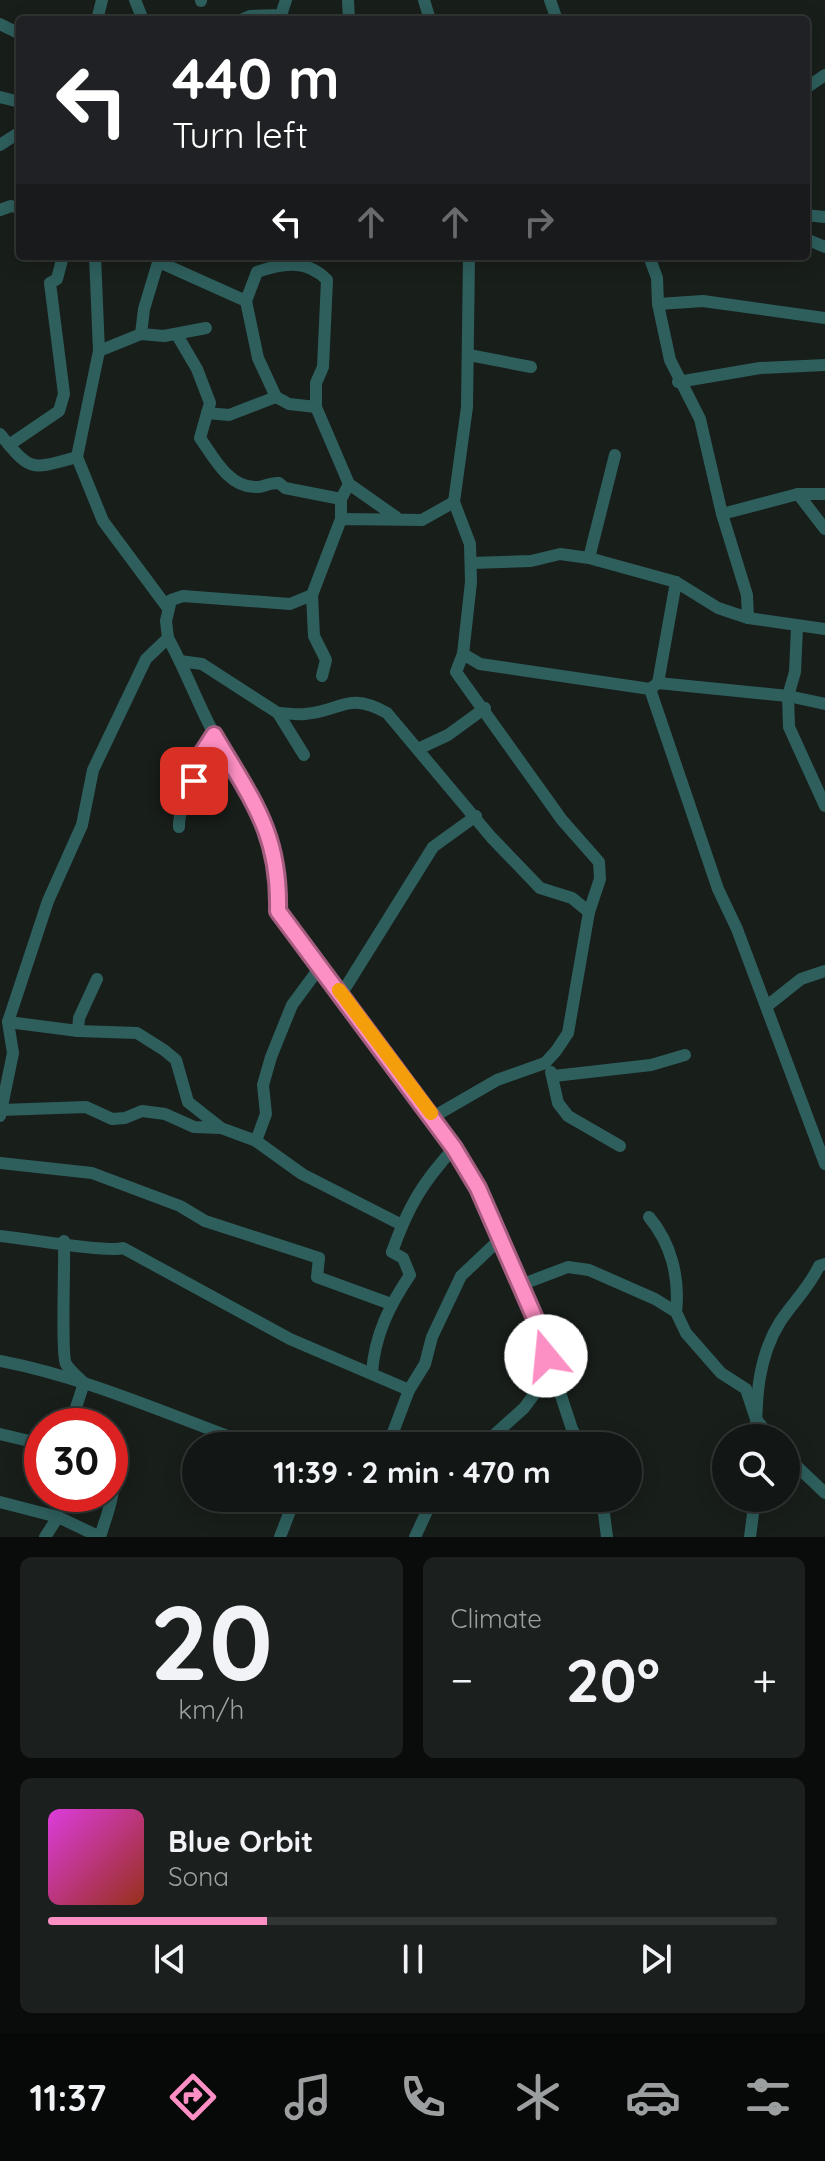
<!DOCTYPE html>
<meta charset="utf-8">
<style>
body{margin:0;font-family:Quicksand,sans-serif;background:#1b1f1d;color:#f1f3f6;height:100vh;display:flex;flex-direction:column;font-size:30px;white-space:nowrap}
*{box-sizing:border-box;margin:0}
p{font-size:26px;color:#9c9fa0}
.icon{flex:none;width:44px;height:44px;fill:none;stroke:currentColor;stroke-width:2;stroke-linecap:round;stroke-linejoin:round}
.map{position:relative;height:1537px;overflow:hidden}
.drawer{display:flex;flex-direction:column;gap:20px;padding:20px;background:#0a0c0b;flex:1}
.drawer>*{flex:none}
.hud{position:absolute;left:16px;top:16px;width:794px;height:244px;border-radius:8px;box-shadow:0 4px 20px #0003,0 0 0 2px #313534;background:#202124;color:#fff;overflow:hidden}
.tools{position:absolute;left:712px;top:1424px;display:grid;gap:16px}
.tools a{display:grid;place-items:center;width:88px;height:88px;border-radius:50%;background:#121614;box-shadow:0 4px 20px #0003,0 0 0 2px #313534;font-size:40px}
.speed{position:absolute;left:24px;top:1408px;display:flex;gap:16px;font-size:40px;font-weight:700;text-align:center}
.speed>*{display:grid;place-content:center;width:104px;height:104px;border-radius:50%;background:#121614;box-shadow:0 4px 20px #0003,0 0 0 2px #313534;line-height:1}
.speed .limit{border:12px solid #d22;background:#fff;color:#111}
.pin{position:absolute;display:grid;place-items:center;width:68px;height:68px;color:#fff;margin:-34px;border-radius:16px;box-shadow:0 4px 12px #0006}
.me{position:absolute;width:88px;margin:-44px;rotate:343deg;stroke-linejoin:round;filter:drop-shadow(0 0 6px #0008)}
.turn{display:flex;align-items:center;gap:28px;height:168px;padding:0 24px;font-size:36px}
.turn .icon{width:104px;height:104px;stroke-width:2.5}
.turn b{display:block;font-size:56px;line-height:68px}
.lanes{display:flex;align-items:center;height:76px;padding:0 24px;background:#0003;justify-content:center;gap:40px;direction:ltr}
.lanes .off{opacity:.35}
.big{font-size:60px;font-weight:700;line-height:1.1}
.drawer .card{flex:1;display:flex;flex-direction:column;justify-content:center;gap:12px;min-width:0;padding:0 28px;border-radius:12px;background:#1b1f1d}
.drawer .dial{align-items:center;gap:0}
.dial b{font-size:104px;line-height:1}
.song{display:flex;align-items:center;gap:24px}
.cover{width:96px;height:96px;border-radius:12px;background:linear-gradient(135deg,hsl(300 70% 55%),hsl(10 70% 35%))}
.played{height:8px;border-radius:4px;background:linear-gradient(90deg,#fc8fc3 30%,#313534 30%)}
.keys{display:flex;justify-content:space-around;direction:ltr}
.heat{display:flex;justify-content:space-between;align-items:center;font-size:44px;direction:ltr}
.drawer .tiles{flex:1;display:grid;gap:20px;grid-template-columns:1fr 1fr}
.card:last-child{grid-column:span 2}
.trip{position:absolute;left:182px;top:1432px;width:460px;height:80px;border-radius:40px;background:#121614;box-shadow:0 4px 20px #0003,0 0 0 2px #313534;font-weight:700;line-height:80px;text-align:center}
.menu{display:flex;height:128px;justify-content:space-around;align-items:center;background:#070908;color:#9c9fa0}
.menu .icon{width:56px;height:56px}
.menu .on{color:#fc8fc3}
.menu b{font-size:36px;color:#f1f3f6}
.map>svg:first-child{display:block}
</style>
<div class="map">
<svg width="825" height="1537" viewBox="0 0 825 1537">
<rect width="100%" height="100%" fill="#181e1a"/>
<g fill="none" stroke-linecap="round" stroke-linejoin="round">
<!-- minor -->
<g stroke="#2e5f5d" stroke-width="12">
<polyline points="135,0 143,20"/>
<polyline points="201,0 201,1"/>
<polyline points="348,0 349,20"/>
<polyline points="424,0 430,20"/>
<polyline points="550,0 557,20"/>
<polyline points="97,20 102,0"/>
<polyline points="241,20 250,16 281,15 286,0"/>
<polyline points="0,24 20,34"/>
<polyline points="806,88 825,75"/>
<polyline points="0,97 20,102"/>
<polyline points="0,145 20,132"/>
<polyline points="0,210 11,206 20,208"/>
<polyline points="806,215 825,217"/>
<polyline points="806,239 825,247"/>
<polyline points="95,256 99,351 77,457 103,521 167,607 170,602"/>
<polyline points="469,256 467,407 454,502 470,544 471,582 463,654 480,664 650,689 718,889 737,929 825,1164"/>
<path d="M159 262 246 301 257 272C282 263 307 259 327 280L323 367 316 383V407L349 484 341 499V519"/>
<polyline points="246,301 258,358 276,397"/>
<polyline points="658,304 703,301 825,318"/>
<polyline points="141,334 144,309 160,256"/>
<path d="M177 335 197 369 210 403 200 438C213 456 228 487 255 487 262 488 270 482 279 483L285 488 341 499"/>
<polyline points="99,351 141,334 164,336 206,328"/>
<polyline points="469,355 531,367"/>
<polyline points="678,382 760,368 825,365"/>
<polyline points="207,413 229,415 276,397 289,404 316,407"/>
<path d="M0 434C31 472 30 470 77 457"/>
<polyline points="9,445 59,411 64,394 50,283 57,279 63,256"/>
<polyline points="349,484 396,517"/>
<polyline points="798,494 825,529"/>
<polyline points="722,514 798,494 825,494"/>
<polyline points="589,558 615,455"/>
<polyline points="471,563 531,561 560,554 589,558 676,582 718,608 748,618 747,595 722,514 700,419 670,360 658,304 657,278 649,256"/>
<polyline points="312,595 314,636 326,660 322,676"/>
<polyline points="748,618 825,629"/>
<polyline points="797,628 795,672 788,696 789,727 825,806"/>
<path d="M168 638C185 669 197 702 214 734 249 803 280 828 278 911L433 1117 478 1188 537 1323 572 1429 582 1446"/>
<polyline points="180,661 202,664 278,713 304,755"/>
<polyline points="658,683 676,582"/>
<polyline points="650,689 658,683 788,696 825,704"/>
<path d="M278 713C287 713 296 715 305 714 342 711 347 691 387 713L491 837 540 888 572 898 589 912"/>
<polyline points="418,749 448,735 485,708"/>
<path d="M179 827C178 807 202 753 214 735"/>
<polyline points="97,979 79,1018 78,1031 137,1033 164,1050 176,1060 188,1102 221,1128"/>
<polyline points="342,993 433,847 476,816"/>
<polyline points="767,1006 801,979 825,971"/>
<polyline points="8,1022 78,1031"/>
<polyline points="551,1072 558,1103 568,1116 620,1146"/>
<polyline points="554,1076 651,1065 685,1055"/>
<polyline points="1,1110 86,1107 112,1119 125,1118 142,1111 165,1114 194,1127 221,1128 256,1141 302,1174 402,1225"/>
<polyline points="0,1116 13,1053 8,1022 48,901 82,825 93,770 146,659 168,638 166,621 171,600 183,596 290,604 312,595 341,519 422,520 454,502"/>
<polyline points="433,1117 497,1080 545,1063 556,1051 568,1033 589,912 600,879 599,862 562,820 456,672 463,654"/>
<polyline points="256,1141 266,1114 263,1085 271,1057 292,1005 320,967"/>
<polyline points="0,1163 92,1173 180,1206 205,1221 319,1258 317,1277 391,1304"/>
<path d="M649 1217C671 1243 680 1278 676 1312"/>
<path d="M0 1236C23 1238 109 1253 123 1248L290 1339 409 1390"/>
<path d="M64 1241C65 1260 61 1355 66 1364 70 1371 78 1377 84 1383L70 1426"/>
<polyline points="518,1286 568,1267 589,1270 655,1299 676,1312 686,1333 721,1373 746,1389 756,1419 771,1438"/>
<path d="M0 1361C89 1378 171 1416 255 1446"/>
<path d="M372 1372C375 1335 389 1306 410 1275L403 1258 392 1252C408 1207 422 1183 454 1148"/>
<polyline points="0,1434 42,1444"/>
<path d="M756 1438C756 1398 758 1357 780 1322 793 1302 809 1288 819 1266L825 1264"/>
<polyline points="378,1446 380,1440 392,1445"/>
<polyline points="395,1446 392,1435 409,1390 425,1364 432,1337 461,1276 499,1240"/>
<polyline points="482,1446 524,1408 551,1372"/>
<polyline points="786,1456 825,1493"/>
<polyline points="602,1498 607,1537"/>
<polyline points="0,1502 58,1517 100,1537"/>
<polyline points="45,1537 58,1517"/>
<path d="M100 1537C105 1519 120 1486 110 1469"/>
<polyline points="280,1537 295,1498"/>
<polyline points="415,1537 433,1498"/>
<polyline points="750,1537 755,1498"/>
</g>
</g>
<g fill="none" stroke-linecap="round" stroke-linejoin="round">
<!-- route casing -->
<g stroke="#a45d7f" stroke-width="20">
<path id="route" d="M194 781 201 755 214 735C252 800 280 833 278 911L454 1148 478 1188 537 1323 546 1356"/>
</g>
<!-- route -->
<use href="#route" stroke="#fc8fc3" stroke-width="14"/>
<!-- slow -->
<polyline stroke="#f59e0b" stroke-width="14" points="339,990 431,1113"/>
</g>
</svg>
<div class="tools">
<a><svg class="icon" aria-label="search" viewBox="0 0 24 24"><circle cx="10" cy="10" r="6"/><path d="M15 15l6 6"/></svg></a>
</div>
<div class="speed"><div class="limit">30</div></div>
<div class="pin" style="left:194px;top:781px;background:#d93025"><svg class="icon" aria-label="arrive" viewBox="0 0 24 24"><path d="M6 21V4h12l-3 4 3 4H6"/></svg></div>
<svg class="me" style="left:546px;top:1356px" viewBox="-20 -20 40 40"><circle r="19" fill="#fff"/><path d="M0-13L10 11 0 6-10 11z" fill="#fc8fc3"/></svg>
<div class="trip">11:39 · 2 min · 470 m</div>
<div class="hud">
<div class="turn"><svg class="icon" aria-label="left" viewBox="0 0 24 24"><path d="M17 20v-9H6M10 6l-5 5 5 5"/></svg><div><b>440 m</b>Turn left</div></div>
<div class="lanes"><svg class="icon" aria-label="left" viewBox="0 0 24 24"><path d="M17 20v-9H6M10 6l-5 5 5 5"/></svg><svg class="icon off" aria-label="ahead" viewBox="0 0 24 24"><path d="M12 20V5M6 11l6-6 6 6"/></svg><svg class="icon off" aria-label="ahead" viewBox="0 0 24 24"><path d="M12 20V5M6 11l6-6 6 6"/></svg><svg class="icon off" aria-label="right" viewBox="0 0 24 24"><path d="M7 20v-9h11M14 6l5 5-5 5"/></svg></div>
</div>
</div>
<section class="drawer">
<div class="tiles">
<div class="card dial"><b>20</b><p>km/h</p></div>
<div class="card"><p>Climate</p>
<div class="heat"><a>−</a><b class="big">20°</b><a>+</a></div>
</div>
<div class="card">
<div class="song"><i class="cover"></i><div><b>Blue Orbit</b><p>Sona</p></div></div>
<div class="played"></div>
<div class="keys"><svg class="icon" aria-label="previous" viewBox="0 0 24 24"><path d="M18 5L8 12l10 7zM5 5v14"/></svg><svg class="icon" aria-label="pause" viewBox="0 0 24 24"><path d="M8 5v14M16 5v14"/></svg><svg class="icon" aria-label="next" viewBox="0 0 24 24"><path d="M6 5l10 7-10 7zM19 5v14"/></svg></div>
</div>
</div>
</section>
<nav class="menu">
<b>11:37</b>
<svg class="icon on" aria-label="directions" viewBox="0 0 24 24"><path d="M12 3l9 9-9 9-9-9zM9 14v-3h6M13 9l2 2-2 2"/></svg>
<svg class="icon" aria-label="music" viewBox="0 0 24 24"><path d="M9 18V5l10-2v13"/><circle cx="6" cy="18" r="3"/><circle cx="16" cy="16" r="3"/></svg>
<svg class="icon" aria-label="phone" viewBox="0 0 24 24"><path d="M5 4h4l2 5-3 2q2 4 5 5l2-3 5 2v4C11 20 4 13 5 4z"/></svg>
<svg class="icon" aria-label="climate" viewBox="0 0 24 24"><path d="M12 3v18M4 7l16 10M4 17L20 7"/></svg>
<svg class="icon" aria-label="car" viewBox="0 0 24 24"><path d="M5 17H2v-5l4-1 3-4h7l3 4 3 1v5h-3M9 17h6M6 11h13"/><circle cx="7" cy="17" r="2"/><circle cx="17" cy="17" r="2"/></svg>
<svg class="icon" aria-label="filters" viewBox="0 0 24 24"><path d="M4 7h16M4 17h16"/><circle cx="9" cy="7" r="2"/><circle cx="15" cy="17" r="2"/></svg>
</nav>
